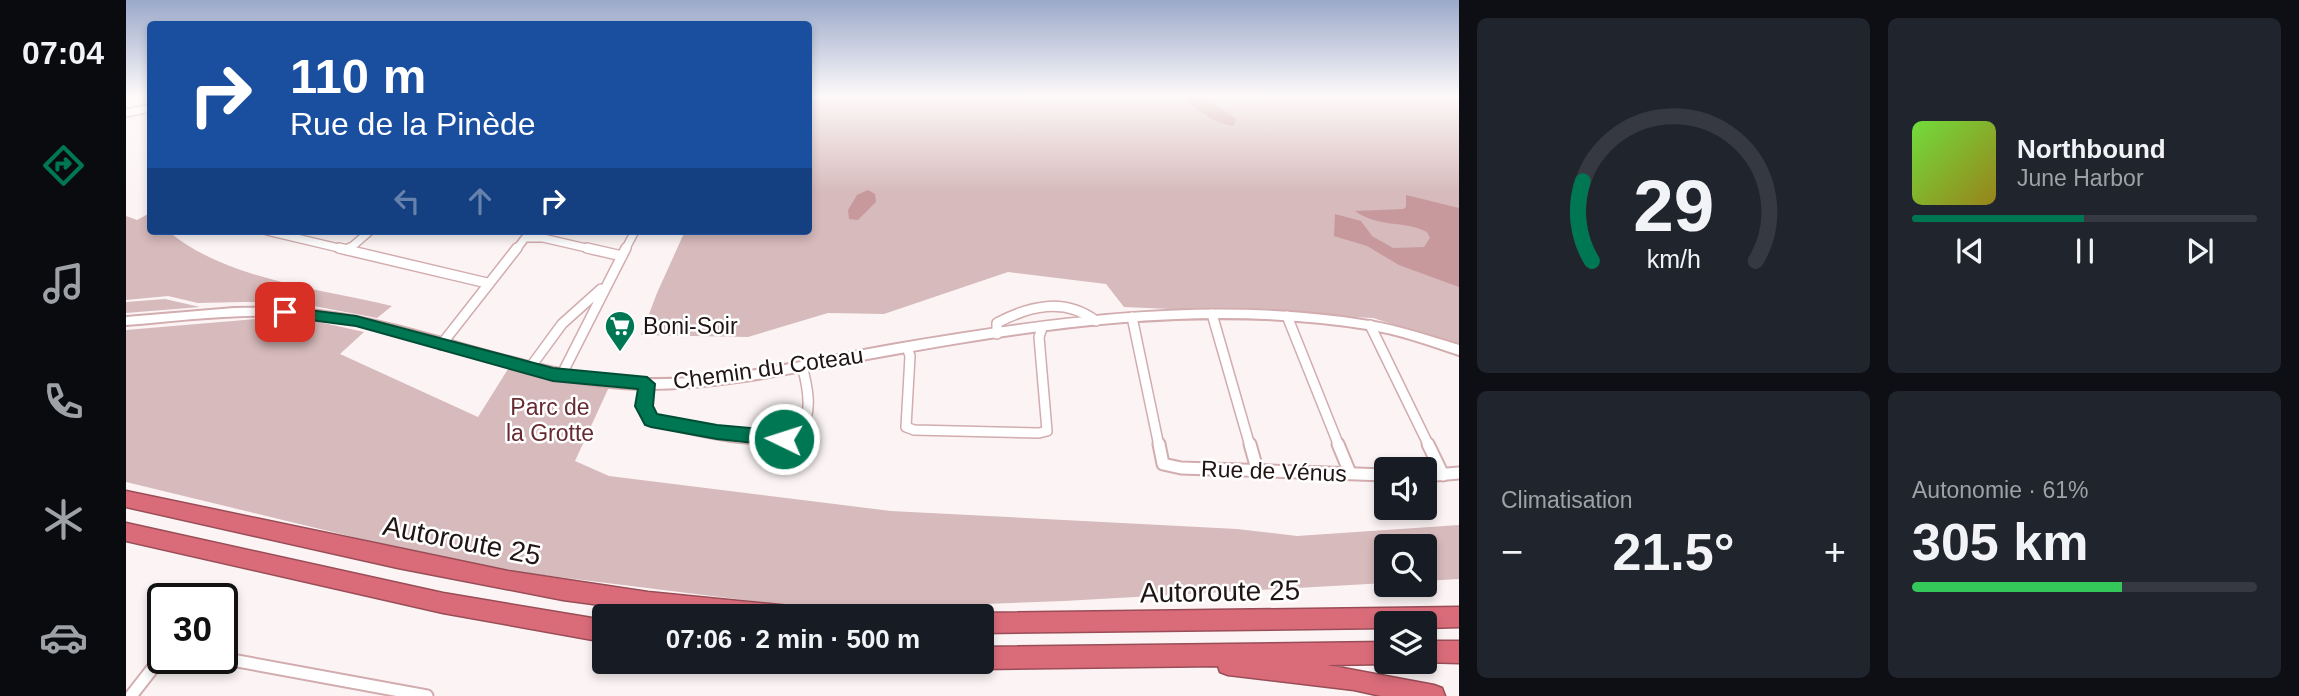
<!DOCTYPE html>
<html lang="fr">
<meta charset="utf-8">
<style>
body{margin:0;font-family:Helvetica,sans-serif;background:#20242c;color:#f1f3f6;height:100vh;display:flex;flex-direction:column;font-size:26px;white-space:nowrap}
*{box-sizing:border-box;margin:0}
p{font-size:23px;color:#9ea1a6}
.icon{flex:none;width:38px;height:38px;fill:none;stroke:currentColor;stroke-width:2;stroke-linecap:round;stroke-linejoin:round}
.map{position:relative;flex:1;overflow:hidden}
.drawer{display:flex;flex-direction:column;gap:18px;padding:18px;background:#0d0f14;width:840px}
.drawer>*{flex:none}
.top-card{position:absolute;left:21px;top:21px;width:665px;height:214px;border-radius:7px;box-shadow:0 4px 10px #0003;background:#1a4fa0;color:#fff;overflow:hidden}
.fabs{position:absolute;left:1248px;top:457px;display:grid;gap:14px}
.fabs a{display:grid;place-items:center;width:63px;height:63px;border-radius:7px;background:#171b24;box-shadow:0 4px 10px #0003;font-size:35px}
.speed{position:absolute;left:21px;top:583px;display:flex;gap:14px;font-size:35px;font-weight:700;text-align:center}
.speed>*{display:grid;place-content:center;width:91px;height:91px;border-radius:50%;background:#171b24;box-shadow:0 4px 10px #0003;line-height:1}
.speed .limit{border:4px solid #111;border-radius:10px;background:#fff;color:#111}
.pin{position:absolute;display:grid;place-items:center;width:60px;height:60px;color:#fff;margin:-30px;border-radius:14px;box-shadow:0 4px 10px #0006}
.me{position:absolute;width:77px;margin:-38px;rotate:274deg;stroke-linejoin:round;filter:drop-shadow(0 0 5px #0008)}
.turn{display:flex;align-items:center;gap:24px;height:147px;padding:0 28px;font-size:32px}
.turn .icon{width:91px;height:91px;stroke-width:2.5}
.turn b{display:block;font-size:49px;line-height:60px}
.lanes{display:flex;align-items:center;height:66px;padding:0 28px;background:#0003;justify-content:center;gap:35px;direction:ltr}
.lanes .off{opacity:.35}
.big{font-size:52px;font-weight:700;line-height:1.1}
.drawer .card{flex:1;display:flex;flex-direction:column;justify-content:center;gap:10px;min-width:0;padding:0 24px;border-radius:10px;background:#20242c}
.drawer .dial{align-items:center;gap:0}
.dial svg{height:182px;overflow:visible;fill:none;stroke:#363941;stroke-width:7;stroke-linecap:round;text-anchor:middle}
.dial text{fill:#f1f3f6;stroke:none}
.song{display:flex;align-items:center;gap:21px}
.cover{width:84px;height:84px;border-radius:10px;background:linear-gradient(135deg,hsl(100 70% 55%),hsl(50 70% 35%))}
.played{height:7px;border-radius:4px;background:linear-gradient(90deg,#007753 50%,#363941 50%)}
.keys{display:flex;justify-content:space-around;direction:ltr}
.heat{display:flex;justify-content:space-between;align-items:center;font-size:38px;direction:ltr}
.charge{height:10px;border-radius:5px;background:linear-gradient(90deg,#34c759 61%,#363941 0)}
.drawer .tiles{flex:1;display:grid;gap:18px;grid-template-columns:repeat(2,1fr)}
.trip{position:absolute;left:466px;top:604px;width:402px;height:70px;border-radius:7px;background:#171b24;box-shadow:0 4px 10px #0003;font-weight:700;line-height:70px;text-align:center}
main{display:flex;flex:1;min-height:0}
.dock{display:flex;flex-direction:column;width:126px;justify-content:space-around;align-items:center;background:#090b0e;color:#9ea1a6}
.dock .icon{width:49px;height:49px}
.dock .selected{color:#007753}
.dock b{font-size:32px;color:#f1f3f6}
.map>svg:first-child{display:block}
</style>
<main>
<nav class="dock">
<b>07:04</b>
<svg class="icon selected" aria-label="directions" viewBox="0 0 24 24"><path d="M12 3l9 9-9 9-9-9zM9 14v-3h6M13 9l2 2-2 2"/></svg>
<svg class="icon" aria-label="music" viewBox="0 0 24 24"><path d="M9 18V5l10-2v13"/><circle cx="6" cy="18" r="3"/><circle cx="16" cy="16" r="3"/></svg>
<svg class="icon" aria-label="phone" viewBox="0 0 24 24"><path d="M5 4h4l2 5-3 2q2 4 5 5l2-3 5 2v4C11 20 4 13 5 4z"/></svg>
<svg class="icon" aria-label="climate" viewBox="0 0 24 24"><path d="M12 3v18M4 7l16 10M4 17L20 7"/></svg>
<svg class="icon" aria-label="car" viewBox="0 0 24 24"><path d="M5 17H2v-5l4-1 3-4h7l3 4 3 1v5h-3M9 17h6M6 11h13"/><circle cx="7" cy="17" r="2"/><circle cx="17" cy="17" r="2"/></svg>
</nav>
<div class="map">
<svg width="1333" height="696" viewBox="0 0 1333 696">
<rect width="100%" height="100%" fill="#fcf4f4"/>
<!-- green -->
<g fill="#d7babb">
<polygon points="683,96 1333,96 1333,345 1247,318 998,307 980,284 882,272 758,314 702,313 622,337 515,335 531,293 559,231 682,231"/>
<path d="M24 213V231H42C98 279 195 289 266 306L251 318 161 301 72 303 42 296 0 300V216L11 220Z"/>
<polygon points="39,299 74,307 0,313 0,302"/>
<polygon points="166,316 238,332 214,354 352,417 382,369 431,381 483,387 449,461 483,476 765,511 1111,529 1171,536 1333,525 1333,579 1299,581 1298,546 1260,546 1260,583 938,601 698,610 351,567 0,482 0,330"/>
</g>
<!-- water -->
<g fill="#c7989c">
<path d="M1056 96H1079L1110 119 1108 126C1090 124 1068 110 1056 96Z"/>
<polygon points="742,190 749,194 750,202 732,220 723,219 722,210 731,195"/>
<path d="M1280 195 1333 208V287L1273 265 1241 246 1208 236 1209 214 1235 221 1246 236 1267 248 1298 247 1304 238 1301 232C1277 220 1253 228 1229 211L1277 209 1280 207Z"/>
</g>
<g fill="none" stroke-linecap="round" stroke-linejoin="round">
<!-- street-far2 casing -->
<g stroke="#d2acae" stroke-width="10">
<g id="street-far2">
<polyline points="0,113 24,108"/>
<polyline points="141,231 221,250"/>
<polyline points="222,250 244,231"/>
<polyline points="390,250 399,238 417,238 469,250"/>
<polyline points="499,250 509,231"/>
</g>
</g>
<!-- street-far1 casing -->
<g stroke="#d2acae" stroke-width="12">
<g id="street-far1">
<polyline points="213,248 361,283"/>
<polyline points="461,248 496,256"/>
<polyline points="222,250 224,248"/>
<polyline points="1086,314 1124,446"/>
<polyline points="1161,316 1213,446"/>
<polyline points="1006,317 1033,446"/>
<polyline points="1244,325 1303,446"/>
<path d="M871 334V323C903 306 938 297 970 321"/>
<polyline points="315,345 391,248"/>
<polyline points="781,347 784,356 780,427 788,430 913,433 921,431 913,337 916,328"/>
<polyline points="403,369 436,324 475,289"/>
<polyline points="435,376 500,248"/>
<path d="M521 384 518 406 525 420C555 427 651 454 674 429 688 414 681 384 676 366"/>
</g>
</g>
<!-- street casing -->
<g stroke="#d2acae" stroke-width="15">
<g id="street">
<polyline points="1033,444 1037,464 1055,468 1260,475"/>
<polyline points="1124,444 1131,469"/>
<polyline points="1212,444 1224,473"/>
<polyline points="1302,444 1317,475"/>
<polyline points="1298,476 1333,473"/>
<polyline points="95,658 301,696"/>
<polyline points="5,696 37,655"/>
</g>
</g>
<!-- secondary casing -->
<g stroke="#d2acae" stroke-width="4">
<path id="secondary" d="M108 308C144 307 179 308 214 314 317 331 412 377 518 379 601 381 684 359 765 345 922 318 1084 295 1243 321 1274 326 1303 336 1333 345V355C1303 345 1273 334 1241 329 1084 304 924 326 769 354 687 368 604 389 521 389 415 389 319 341 217 322 145 309 72 319 0 325V317Z"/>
</g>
<!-- highway casing -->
<g stroke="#994d57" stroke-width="3">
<g id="highway">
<polygon points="0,491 382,571 522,592 664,606 671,609 675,616 556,616 437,600 272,568 0,507"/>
<polygon points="0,523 317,593 478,620 478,642 317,613 0,541"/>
<polygon points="1333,607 1333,627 1298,628 1298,623 1260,623 1260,628 856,633 856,616 848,616 856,613"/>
<polygon points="1298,641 1333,641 1333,663 1295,662 1298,662"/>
<polygon points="1260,642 1260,662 1266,662 1260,664 1201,665 1308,685 1316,688 1319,696 1255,696 1228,690 1102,675 1094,672 1092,666 856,669 848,666 847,662 856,662 856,647"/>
</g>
</g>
<!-- street-far2 -->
<use href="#street-far2" stroke="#fff" stroke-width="7"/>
<!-- street-far1 -->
<use href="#street-far1" stroke="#fff" stroke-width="9"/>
<!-- street -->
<use href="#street" stroke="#fff" stroke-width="11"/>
<!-- secondary -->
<use href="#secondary" fill="#fff" fill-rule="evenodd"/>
<!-- highway -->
<use href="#highway" fill="#da6c7a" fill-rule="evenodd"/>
</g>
<!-- sky -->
<linearGradient id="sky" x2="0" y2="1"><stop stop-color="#9ba9ca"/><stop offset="0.5" stop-color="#fefafa"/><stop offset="1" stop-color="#fefafa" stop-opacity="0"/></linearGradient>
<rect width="1333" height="193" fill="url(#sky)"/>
<!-- route -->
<polygon fill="#007753" stroke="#004d36" stroke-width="2" points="159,307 230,316 427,368 521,377 529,384 527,406 531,414 591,425 658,431 664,434 667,439 664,444 658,446 591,439 525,427 519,425 509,406 512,389 427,381 230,326 154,316 151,312 154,308"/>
<!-- icons -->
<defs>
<g id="supermarket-pin" transform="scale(1.575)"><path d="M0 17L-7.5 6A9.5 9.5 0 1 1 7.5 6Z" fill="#007753" stroke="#fff"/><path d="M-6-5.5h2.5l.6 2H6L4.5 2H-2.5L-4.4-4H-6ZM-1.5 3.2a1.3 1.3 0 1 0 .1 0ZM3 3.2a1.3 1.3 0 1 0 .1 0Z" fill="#fff"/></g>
</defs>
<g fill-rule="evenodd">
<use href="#supermarket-pin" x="494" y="326"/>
</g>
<g text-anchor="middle" stroke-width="5" stroke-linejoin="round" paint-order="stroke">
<!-- poi labels -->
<g font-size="23" fill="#211415" stroke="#fff" text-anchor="start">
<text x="517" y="334">Boni-Soir</text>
</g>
<!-- street labels -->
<g font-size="23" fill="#211415" stroke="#fff">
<text transform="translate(642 368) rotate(-8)" y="8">Chemin du Coteau</text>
<text transform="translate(1148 471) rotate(2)" y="8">Rue de Vénus</text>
</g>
<!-- park labels -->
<g font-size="23" fill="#662a32" stroke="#fff">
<text x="424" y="415">Parc de<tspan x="424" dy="26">la Grotte</tspan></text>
</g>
<!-- near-street labels -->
<g font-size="28" fill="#211415" stroke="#fff">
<text transform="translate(336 540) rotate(11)" y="10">Autoroute 25</text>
<text transform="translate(1094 591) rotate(-1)" y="10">Autoroute 25</text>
</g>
</g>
</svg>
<div class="fabs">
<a><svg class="icon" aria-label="sound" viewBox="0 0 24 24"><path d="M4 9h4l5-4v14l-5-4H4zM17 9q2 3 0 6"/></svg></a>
<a><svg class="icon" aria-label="search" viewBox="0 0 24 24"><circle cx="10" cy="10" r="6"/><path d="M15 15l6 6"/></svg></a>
<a><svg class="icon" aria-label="layers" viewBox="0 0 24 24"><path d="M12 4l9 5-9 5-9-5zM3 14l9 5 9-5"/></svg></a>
</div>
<div class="speed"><div class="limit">30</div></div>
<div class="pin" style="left:159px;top:312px;background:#d93025"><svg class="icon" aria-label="arrive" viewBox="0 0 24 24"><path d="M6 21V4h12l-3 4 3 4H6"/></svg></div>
<svg class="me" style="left:658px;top:439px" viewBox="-20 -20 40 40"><circle r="17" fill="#007753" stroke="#fff" stroke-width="3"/><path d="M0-11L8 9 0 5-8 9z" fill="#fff"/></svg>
<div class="trip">07:06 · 2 min · 500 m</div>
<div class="top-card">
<div class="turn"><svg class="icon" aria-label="right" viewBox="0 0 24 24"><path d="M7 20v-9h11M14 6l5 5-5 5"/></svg><div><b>110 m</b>Rue de la Pinède</div></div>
<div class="lanes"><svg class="icon off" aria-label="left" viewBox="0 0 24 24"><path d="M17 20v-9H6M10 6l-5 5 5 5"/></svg><svg class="icon off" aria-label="ahead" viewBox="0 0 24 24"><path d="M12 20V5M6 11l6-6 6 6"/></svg><svg class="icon" aria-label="right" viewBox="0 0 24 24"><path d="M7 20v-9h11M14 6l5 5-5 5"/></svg></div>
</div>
</div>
<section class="drawer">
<div class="tiles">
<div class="card dial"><svg viewBox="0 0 100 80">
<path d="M14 69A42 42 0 1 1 86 69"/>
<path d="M14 69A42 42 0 0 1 10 34" stroke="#007753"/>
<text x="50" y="56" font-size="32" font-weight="700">29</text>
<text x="50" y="72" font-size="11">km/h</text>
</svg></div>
<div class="card">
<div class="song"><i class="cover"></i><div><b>Northbound</b><p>June Harbor</p></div></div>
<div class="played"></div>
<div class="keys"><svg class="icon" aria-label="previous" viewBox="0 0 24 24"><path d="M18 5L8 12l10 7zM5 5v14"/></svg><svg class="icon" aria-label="pause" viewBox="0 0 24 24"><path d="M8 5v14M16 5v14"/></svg><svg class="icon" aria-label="next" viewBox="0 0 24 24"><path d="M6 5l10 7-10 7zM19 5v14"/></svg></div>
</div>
<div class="card"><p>Climatisation</p>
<div class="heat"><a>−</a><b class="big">21.5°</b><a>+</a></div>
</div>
<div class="card"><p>Autonomie · 61%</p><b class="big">305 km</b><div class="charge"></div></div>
</div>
</section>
</main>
